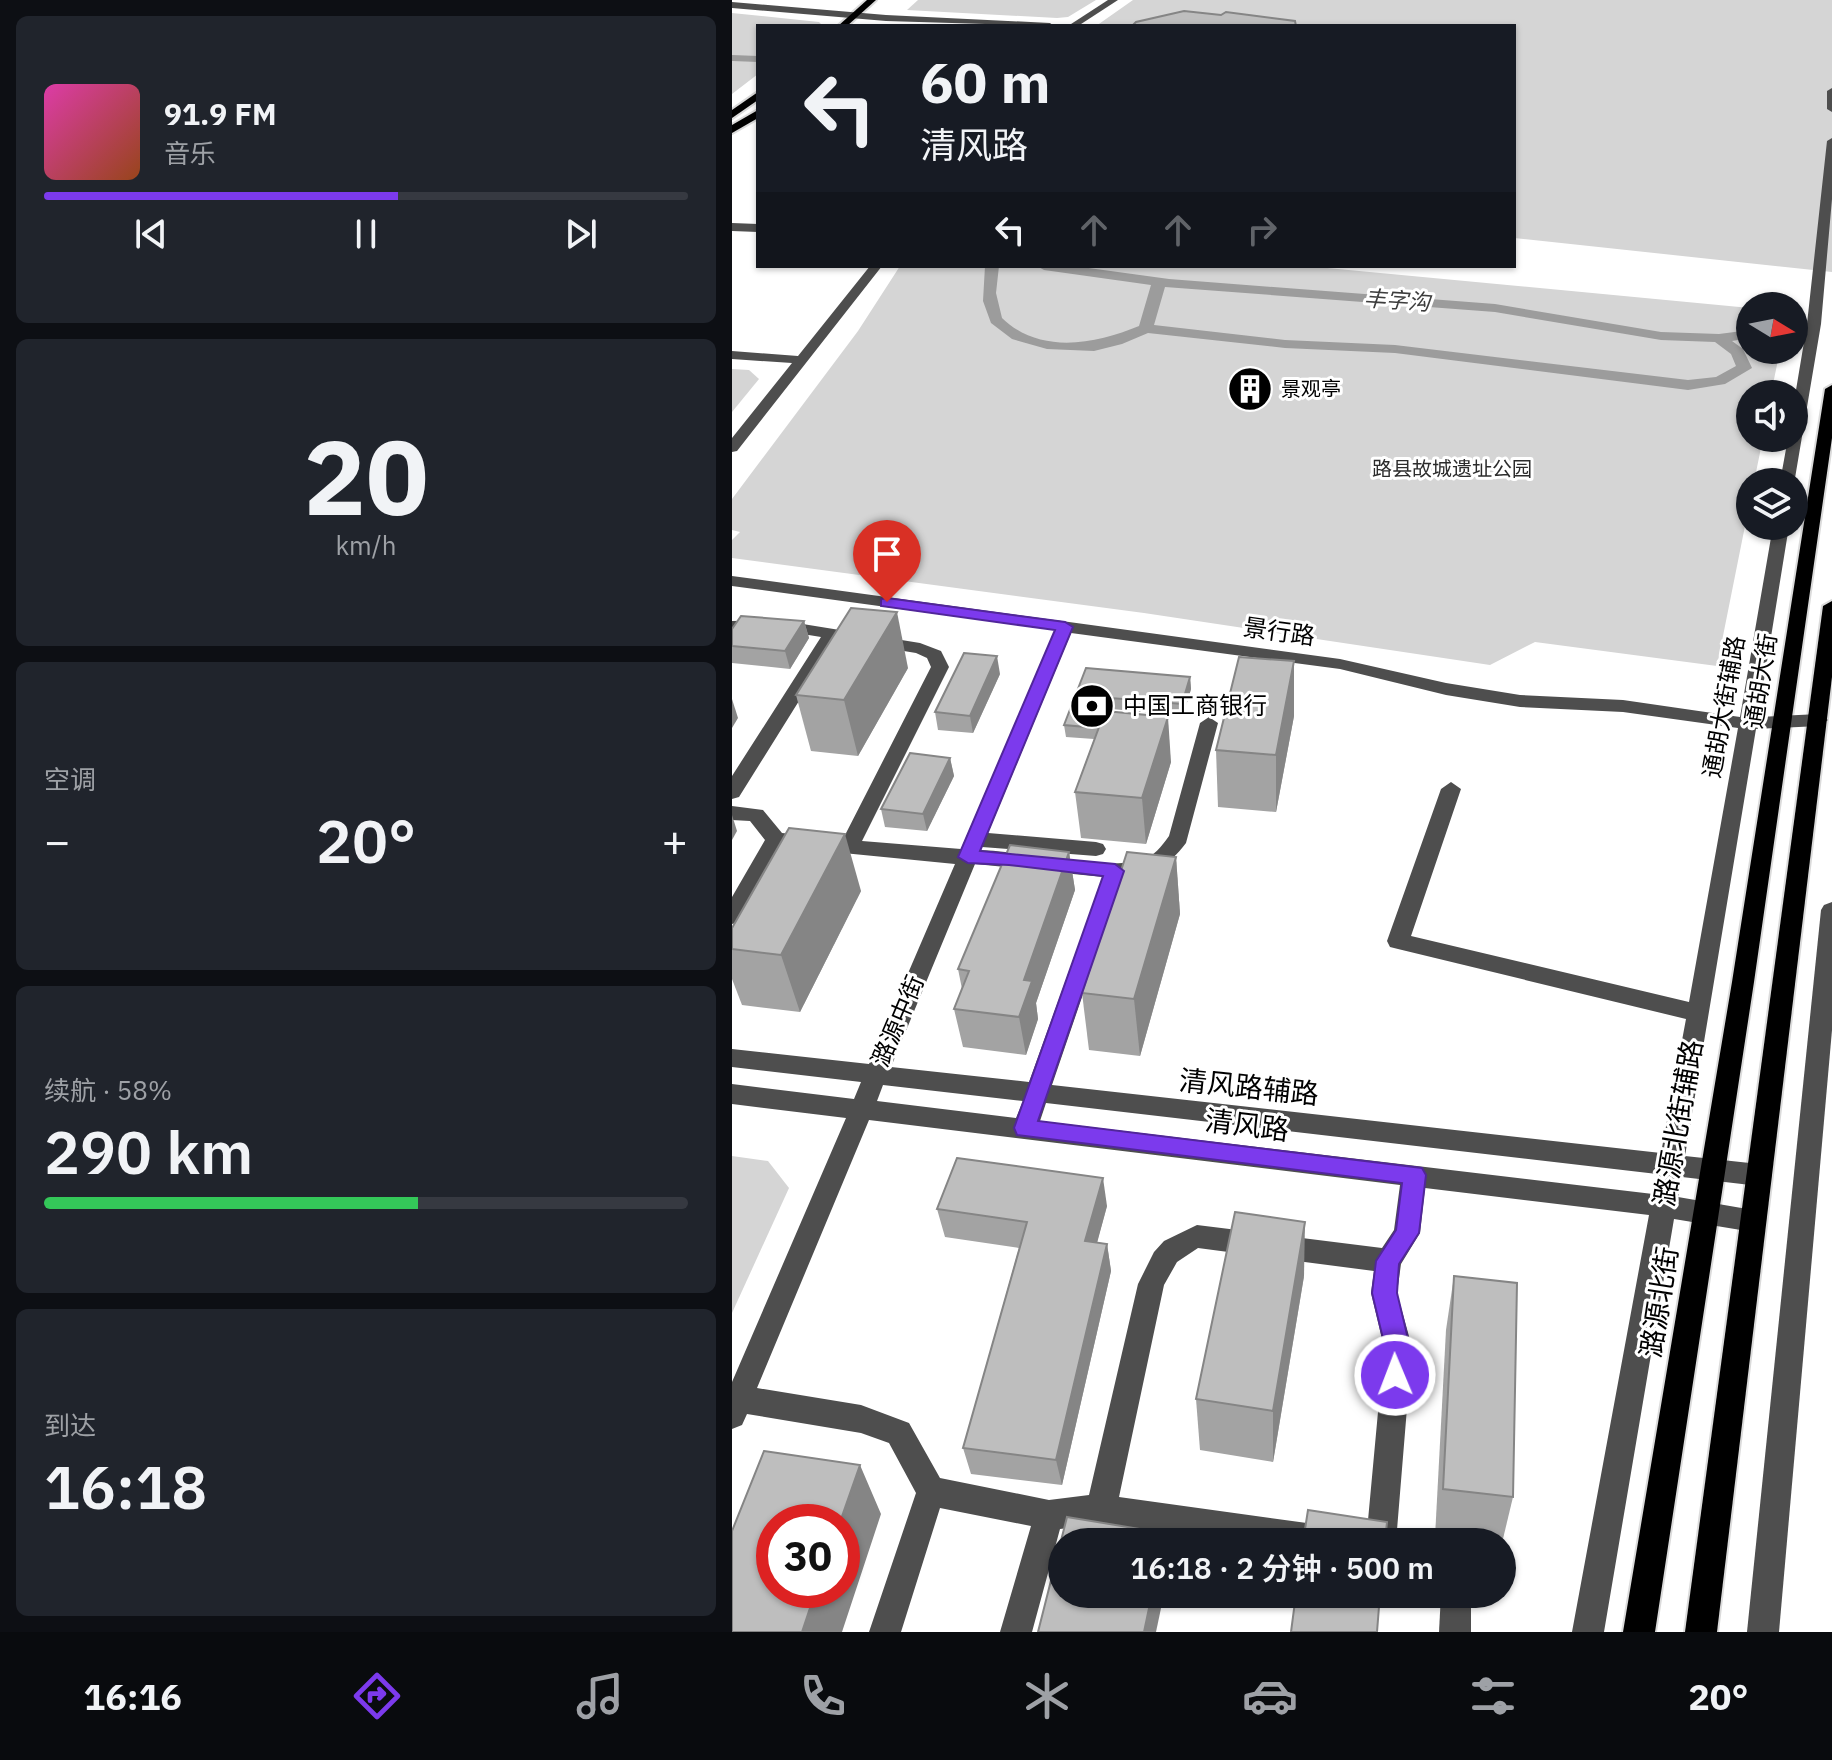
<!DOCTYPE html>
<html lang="zh">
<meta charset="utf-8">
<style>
body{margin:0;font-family:"IBM Plex Sans","Noto Sans SC",sans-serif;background:#20242c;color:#f1f3f6;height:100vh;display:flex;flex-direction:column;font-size:30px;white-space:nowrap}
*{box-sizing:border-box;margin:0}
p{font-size:26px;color:#9ea1a6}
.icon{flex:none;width:44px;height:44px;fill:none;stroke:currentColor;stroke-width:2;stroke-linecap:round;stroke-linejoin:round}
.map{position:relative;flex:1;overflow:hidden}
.side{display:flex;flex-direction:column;gap:16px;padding:16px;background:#0d0f14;width:732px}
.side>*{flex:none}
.top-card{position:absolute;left:24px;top:24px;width:760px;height:244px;border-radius:0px;box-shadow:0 2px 6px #0004;background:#171b24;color:#f1f3f6;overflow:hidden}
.needle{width:52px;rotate:100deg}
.fabs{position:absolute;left:1004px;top:292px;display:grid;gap:16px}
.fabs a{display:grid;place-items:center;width:72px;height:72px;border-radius:50%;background:#171b24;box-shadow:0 2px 6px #0004;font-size:40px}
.speed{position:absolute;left:24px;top:1504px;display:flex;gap:16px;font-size:40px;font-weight:700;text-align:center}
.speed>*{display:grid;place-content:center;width:104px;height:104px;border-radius:50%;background:#171b24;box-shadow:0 2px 6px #0004;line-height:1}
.speed .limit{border:12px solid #d22;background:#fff;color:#111}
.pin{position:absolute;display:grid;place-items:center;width:68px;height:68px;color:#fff;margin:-82px -34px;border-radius:50% 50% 50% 0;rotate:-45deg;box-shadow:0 0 8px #0007}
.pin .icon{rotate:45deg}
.me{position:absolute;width:88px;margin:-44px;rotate:359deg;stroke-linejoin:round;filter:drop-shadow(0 0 6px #0008)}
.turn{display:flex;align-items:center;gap:28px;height:168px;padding:0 32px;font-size:36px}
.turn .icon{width:104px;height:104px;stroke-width:2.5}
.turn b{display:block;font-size:56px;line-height:68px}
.lanes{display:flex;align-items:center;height:76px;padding:0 32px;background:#0003;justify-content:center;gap:40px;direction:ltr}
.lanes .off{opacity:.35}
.big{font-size:60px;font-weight:600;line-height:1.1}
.side .tile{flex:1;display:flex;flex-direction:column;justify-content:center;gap:12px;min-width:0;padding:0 28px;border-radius:12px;background:#20242c}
.side .dial{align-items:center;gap:0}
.dial b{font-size:104px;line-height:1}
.song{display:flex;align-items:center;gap:24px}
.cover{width:96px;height:96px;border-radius:12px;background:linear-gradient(135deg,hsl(320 70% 55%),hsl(20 70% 35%))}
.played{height:8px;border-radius:4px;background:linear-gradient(90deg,#7c3aed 55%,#363941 55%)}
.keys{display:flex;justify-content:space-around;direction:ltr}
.heat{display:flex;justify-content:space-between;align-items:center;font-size:44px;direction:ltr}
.charge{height:12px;border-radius:6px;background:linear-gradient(90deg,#34c759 58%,#363941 0)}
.trip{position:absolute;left:316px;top:1528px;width:468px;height:80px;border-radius:40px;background:#171b24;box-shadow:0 2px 6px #0004;font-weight:600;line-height:80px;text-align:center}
.tab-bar{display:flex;height:128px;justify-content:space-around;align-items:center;background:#090b0e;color:#9ea1a6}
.tab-bar .icon{width:56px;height:56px}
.tab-bar .current{color:#7c3aed}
.tab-bar b{font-size:36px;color:#f1f3f6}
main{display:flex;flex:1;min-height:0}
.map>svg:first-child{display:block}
</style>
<main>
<section class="side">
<div class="tile">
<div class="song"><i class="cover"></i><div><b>91.9 FM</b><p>音乐</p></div></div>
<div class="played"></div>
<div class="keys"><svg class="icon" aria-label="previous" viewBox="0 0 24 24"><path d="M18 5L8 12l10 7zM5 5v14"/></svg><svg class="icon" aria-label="pause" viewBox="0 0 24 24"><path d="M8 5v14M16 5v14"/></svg><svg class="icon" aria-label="next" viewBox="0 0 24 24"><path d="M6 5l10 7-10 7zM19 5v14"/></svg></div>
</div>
<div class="tile dial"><b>20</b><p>km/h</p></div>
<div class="tile"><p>空调</p>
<div class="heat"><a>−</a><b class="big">20°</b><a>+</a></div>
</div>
<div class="tile"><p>续航 · 58%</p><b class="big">290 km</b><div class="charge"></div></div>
<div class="tile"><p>到达</p><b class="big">16:18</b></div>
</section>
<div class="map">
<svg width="1100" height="1632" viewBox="0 0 1100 1632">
<rect width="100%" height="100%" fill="#fff"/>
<!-- green -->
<g fill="#d5d5d5">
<polygon points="186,0 364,0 336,17 325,18 175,10"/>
<polygon points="401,0 1100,0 1100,272 782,238 782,26 364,26"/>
<polygon points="0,13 87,22 89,24 26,26 26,74 0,94"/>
<polygon points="168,266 574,266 1018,308 1018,350 1048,350 1039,394 1018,394 1018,438 1031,438 1022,482 1018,482 1018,501 985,666 803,642 758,665 412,613 0,558 0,540 8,532 0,530 0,499 126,331"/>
<polygon points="0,369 17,370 27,379 0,412"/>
<polygon points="0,1156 36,1161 57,1188 0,1313"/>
</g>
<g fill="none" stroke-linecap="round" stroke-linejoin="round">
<!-- canal -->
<g fill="#9c9c9c" fill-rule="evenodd">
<polygon points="0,55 26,56 26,62 0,61"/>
<path d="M253 266H267L264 293 270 318C308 355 364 344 407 326L419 285 312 270 305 266H342L437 279 763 304 929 332 987 334 1018 330V338L1000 341 1011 349 1020 368 993 384 956 390 663 353 553 348 416 333 390 344 362 351 315 349 280 339 259 323 251 301ZM433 287 763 312 929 340 983 342 999 354 1004 366 984 377 956 380 663 345 553 340 422 325Z"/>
<polygon points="1062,330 1068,331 1068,337 1062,338"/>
</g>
<!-- major casing -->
<g stroke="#dbdbdb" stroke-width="4">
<g id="major">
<polygon points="135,0 144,0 115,26 106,26"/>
<polygon points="26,92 26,100 0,118 0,110"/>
<polygon points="26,110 26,118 0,133 0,125"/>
<polygon points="1100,385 1100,438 1022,982 923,1632 891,1632 1000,982 1093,389"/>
<polygon points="1100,601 1100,677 985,1632 953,1632 1091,606"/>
</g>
</g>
<!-- minor -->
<g fill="#4e4e4e" fill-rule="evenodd">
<polygon points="376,0 386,0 346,26 336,26"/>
<polygon points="0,2 154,15 318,23 322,26 154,21 0,8"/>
<polygon points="1100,88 1100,112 1095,109 1095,91"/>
<polygon points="1100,138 1100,199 1089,324 1062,484 1048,482 1056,438 1062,438 1062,402 1075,324 1095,141"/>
<polygon points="0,223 26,224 26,232 0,231"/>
<polygon points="138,266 150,266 5,451 0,452 0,438 60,363 0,359 0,351 66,356"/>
<path d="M1041 526H1057L1026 717 1087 714 1096 720 1087 726 1024 729 953 1156 1027 1164 1036 1167 1040 1175 1036 1183 1027 1186 950 1177 946 1197 1021 1210 1030 1213 1034 1221 1030 1229 1021 1232 942 1219 872 1632H840L917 1215 693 1188 688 1233 669 1264 665 1293 680 1347 664 1542H634L652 1347 639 1293 642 1271 466 1248 445 1262 432 1285 387 1497 604 1527 615 1531 619 1542H497L369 1524 328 1529 300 1632H268L299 1526 208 1508 169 1632H137L184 1493 157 1443 129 1433 15 1414 10 1425 0 1429V1382L114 1118 0 1104V1084L122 1099 129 1082 0 1067V1049L137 1064 223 864 50 847 8 922 0 924V897L33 840 18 821 0 820V806L31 810 50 833 111 839 199 667 195 658 184 653 105 640 7 797 0 799V776L89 637 46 630H10L0 635V621L46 620 188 643 209 651 217 667 130 841 229 849 323 630 0 586V576L608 659 714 683 788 695 891 700 1008 717ZM339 633 608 669 714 695 788 707 891 712 1006 728 957 1002 679 936 729 789 719 782 709 789 655 941 658 947 666 949 954 1019 929 1153 320 1085 391 877C420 874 436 867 454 843L486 723 477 717 468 723 437 836C430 846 421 857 410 860 377 871 289 851 249 850L250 847 364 856 371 854 374 849 371 844 364 842 256 833ZM243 864 371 877 297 1082 159 1067ZM151 1085 291 1101 284 1118 145 1101ZM314 1103 925 1174 921 1194 308 1121ZM137 1120 668 1185 662 1230 650 1248 465 1225 432 1241 422 1252 406 1284 357 1495 317 1500 208 1478 177 1423 129 1405 25 1388Z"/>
<polygon points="1100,902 1100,1030 1047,1632 1015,1632 1089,910 1092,905"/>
<polygon points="709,1594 739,1594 739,1632 707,1632"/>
</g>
<!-- major -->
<use href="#major" fill="#000" fill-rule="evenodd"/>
</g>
<!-- wall -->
<g fill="#a3a3a3">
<polygon points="72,621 77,638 58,669 0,663 0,629"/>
<polygon points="562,661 562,716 544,812 486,807 484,750"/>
<polygon points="176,668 126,756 79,751 64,695"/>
<polygon points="354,668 458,677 459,689 451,716 380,709 379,711 439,762 414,844 349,838 343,792 362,739 334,737 332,725"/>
<polygon points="268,674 241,733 206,730 203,712"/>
<polygon points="218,758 222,776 195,831 153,827 149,809"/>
<polygon points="337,852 343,890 304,1003 306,1019 294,1055 231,1047 222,1009 230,989 226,969"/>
<polygon points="444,857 448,914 408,1056 357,1050 350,993"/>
<polygon points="129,891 68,1012 10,1005 0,979 0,928"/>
<polygon points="375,1206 365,1242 375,1244 379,1271 330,1485 239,1474 231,1448 287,1248 213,1237 205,1209"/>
<polygon points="572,1276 541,1462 468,1450 464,1399"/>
<polygon points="722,1276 781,1497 770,1543 740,1542 703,1537 714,1330"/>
</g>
<!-- shaded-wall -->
<g fill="#858585">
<polygon points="165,612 176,668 126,756 112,700"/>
<polygon points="72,621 77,638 58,669 53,651"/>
<polygon points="265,656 268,674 241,733 238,716"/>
<polygon points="562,661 562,716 544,812 544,755"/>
<polygon points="458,677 459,689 451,716 450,704"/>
<polygon points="379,698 380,709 369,740 368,728"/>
<polygon points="0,699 6,718 0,728"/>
<polygon points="436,717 439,762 414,844 410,798"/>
<polygon points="218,758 222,776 195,831 191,814"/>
<polygon points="0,815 5,831 0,840"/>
<polygon points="113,834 129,891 68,1012 49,955"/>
<polygon points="337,852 343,890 304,1003 306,1019 294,1055 287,1017 292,980"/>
<polygon points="444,857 448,914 408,1056 402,999"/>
<polygon points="371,1178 375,1206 358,1269 353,1241"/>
<polygon points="573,1222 572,1276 541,1462 541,1411"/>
<polygon points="375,1244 379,1271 330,1485 324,1460"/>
<polygon points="128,1465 149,1514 110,1632 70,1632 84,1590 110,1590 110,1522 108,1522"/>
<polygon points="420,1594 432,1594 424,1632 412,1632"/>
</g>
<!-- building -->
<g fill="#bebebe" stroke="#858585" stroke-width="2">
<polygon points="452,11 489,15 494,12 563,21 564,26 400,26 404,22"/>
<polygon points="119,608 165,612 112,700 64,695"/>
<polygon points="9,616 72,621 53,651 0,646 0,629"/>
<polygon points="232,653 265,656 238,716 203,712"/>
<polygon points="507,657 562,661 544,755 484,750"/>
<polygon points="354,668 458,677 450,704 379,698 366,728 332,725"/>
<polygon points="373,711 436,717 410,798 343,792"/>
<polygon points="178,753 218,758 191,814 149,809"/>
<polygon points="57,828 113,834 49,955 0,949 0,928"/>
<polygon points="278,845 337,852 292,980 300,981 287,1017 222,1009 237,971 226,969"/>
<polygon points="395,852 444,857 402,999 350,993"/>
<polygon points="225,1158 371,1178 353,1241 375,1244 324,1460 231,1448 295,1222 205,1209"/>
<polygon points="503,1212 573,1222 541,1411 464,1399"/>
<polygon points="722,1276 785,1283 781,1497 711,1489"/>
<polygon points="32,1451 128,1465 108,1522 42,1522 42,1590 84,1590 70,1632 0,1632 0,1531"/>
<polygon points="576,1510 655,1522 653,1542 571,1542"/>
<polygon points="335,1517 432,1533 430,1542 330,1542 330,1594 420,1594 412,1632 306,1632"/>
<polygon points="564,1594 648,1594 645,1632 559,1632"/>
</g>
<!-- route -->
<polygon fill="#7c3aed" stroke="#51269a" stroke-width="2" points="155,598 333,622 341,627 248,851 383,864 392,871 306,1121 690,1168 694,1175 687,1233 667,1264 665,1293 678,1347 672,1384 663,1387 654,1384 651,1375 653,1347 640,1293 644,1261 664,1230 670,1183 285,1135 282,1128 371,876 277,865 236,863 226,857 323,630 149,606 149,599"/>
<!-- icons -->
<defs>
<g id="building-disc" transform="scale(2.3)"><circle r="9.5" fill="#000" stroke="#fff"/><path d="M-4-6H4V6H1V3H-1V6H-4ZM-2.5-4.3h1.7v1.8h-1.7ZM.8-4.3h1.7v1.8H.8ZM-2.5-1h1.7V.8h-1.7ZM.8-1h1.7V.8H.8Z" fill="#fff"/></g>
<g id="bank-disc" transform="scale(2.3)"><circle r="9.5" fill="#000" stroke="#fff"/><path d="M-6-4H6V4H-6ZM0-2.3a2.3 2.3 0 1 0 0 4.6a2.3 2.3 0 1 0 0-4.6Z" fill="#fff"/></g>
</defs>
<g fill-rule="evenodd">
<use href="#building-disc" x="518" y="389"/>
<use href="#bank-disc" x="360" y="706"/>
</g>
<g text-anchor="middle" stroke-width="6" stroke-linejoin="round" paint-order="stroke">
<!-- far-poi labels -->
<g font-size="20" fill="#000" stroke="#fff" text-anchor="start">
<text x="549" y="396">景观亭</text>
</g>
<!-- far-park labels -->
<g font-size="20" fill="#2c2c2c" stroke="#fff">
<text x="720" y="476">路县故城遗址公园</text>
</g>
<!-- far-water labels -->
<g font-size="22" font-style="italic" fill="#3d3d3d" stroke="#fff">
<text transform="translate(665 300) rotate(4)" y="8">丰字沟</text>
</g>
<!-- street labels -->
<g font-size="24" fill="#000" stroke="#fff">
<text transform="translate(547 632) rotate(8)" y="8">景行路</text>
<text transform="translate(1029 681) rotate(-81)" y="8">通胡大街</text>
<text transform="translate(992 707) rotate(-80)" y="8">通胡大街辅路</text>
<text transform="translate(166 1021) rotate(-67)" y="8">潞源中街</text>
</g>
<!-- poi labels -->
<g font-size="24" fill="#000" stroke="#fff" text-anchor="start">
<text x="391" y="714">中国工商银行</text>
</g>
<!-- near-street labels -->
<g font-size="28" fill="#000" stroke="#fff">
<text transform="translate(517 1087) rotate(6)" y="10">清风路辅路</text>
<text transform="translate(946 1123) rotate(-80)" y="10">潞源北街辅路</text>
<text transform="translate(515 1125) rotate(7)" y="10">清风路</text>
<text transform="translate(927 1302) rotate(-81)" y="10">潞源北街</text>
</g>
</g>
</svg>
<div class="fabs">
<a><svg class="needle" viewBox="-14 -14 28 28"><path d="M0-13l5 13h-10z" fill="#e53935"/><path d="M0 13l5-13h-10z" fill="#9ea1a6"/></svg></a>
<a><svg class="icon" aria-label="sound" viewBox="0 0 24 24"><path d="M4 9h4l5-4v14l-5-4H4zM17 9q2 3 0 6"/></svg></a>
<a><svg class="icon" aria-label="layers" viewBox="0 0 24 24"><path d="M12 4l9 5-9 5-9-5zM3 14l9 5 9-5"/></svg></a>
</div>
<div class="speed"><div class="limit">30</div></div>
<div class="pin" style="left:155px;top:602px;background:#d93025"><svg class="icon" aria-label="arrive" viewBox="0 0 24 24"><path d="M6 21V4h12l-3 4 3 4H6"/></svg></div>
<svg class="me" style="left:663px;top:1375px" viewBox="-20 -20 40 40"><circle r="17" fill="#7c3aed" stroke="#fff" stroke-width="3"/><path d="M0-11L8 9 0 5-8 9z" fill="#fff"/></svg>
<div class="trip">16:18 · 2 分钟 · 500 m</div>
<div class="top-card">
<div class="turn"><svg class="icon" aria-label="left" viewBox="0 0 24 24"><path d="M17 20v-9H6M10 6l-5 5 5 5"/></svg><div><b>60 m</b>清风路</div></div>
<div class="lanes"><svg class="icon" aria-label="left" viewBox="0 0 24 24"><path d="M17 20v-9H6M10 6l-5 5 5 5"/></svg><svg class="icon off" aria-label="ahead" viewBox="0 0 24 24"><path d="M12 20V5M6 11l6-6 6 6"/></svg><svg class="icon off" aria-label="ahead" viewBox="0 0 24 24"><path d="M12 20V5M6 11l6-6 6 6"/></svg><svg class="icon off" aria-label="right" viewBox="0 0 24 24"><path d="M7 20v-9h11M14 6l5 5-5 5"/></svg></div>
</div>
</div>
</main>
<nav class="tab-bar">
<b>16:16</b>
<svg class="icon current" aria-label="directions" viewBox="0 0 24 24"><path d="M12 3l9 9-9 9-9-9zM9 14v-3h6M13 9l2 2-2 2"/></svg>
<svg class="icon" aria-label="music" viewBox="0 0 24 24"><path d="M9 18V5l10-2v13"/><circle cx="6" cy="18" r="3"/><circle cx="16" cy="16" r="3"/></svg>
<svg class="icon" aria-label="phone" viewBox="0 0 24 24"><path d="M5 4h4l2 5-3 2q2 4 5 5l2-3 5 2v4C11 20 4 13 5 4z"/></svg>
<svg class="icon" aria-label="climate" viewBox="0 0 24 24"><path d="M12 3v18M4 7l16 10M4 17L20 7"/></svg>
<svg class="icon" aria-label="car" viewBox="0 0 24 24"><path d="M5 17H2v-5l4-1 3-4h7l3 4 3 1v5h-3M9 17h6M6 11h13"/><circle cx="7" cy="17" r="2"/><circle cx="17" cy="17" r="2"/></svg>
<svg class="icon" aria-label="filters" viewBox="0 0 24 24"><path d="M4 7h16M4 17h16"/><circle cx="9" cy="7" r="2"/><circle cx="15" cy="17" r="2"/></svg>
<b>20°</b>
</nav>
